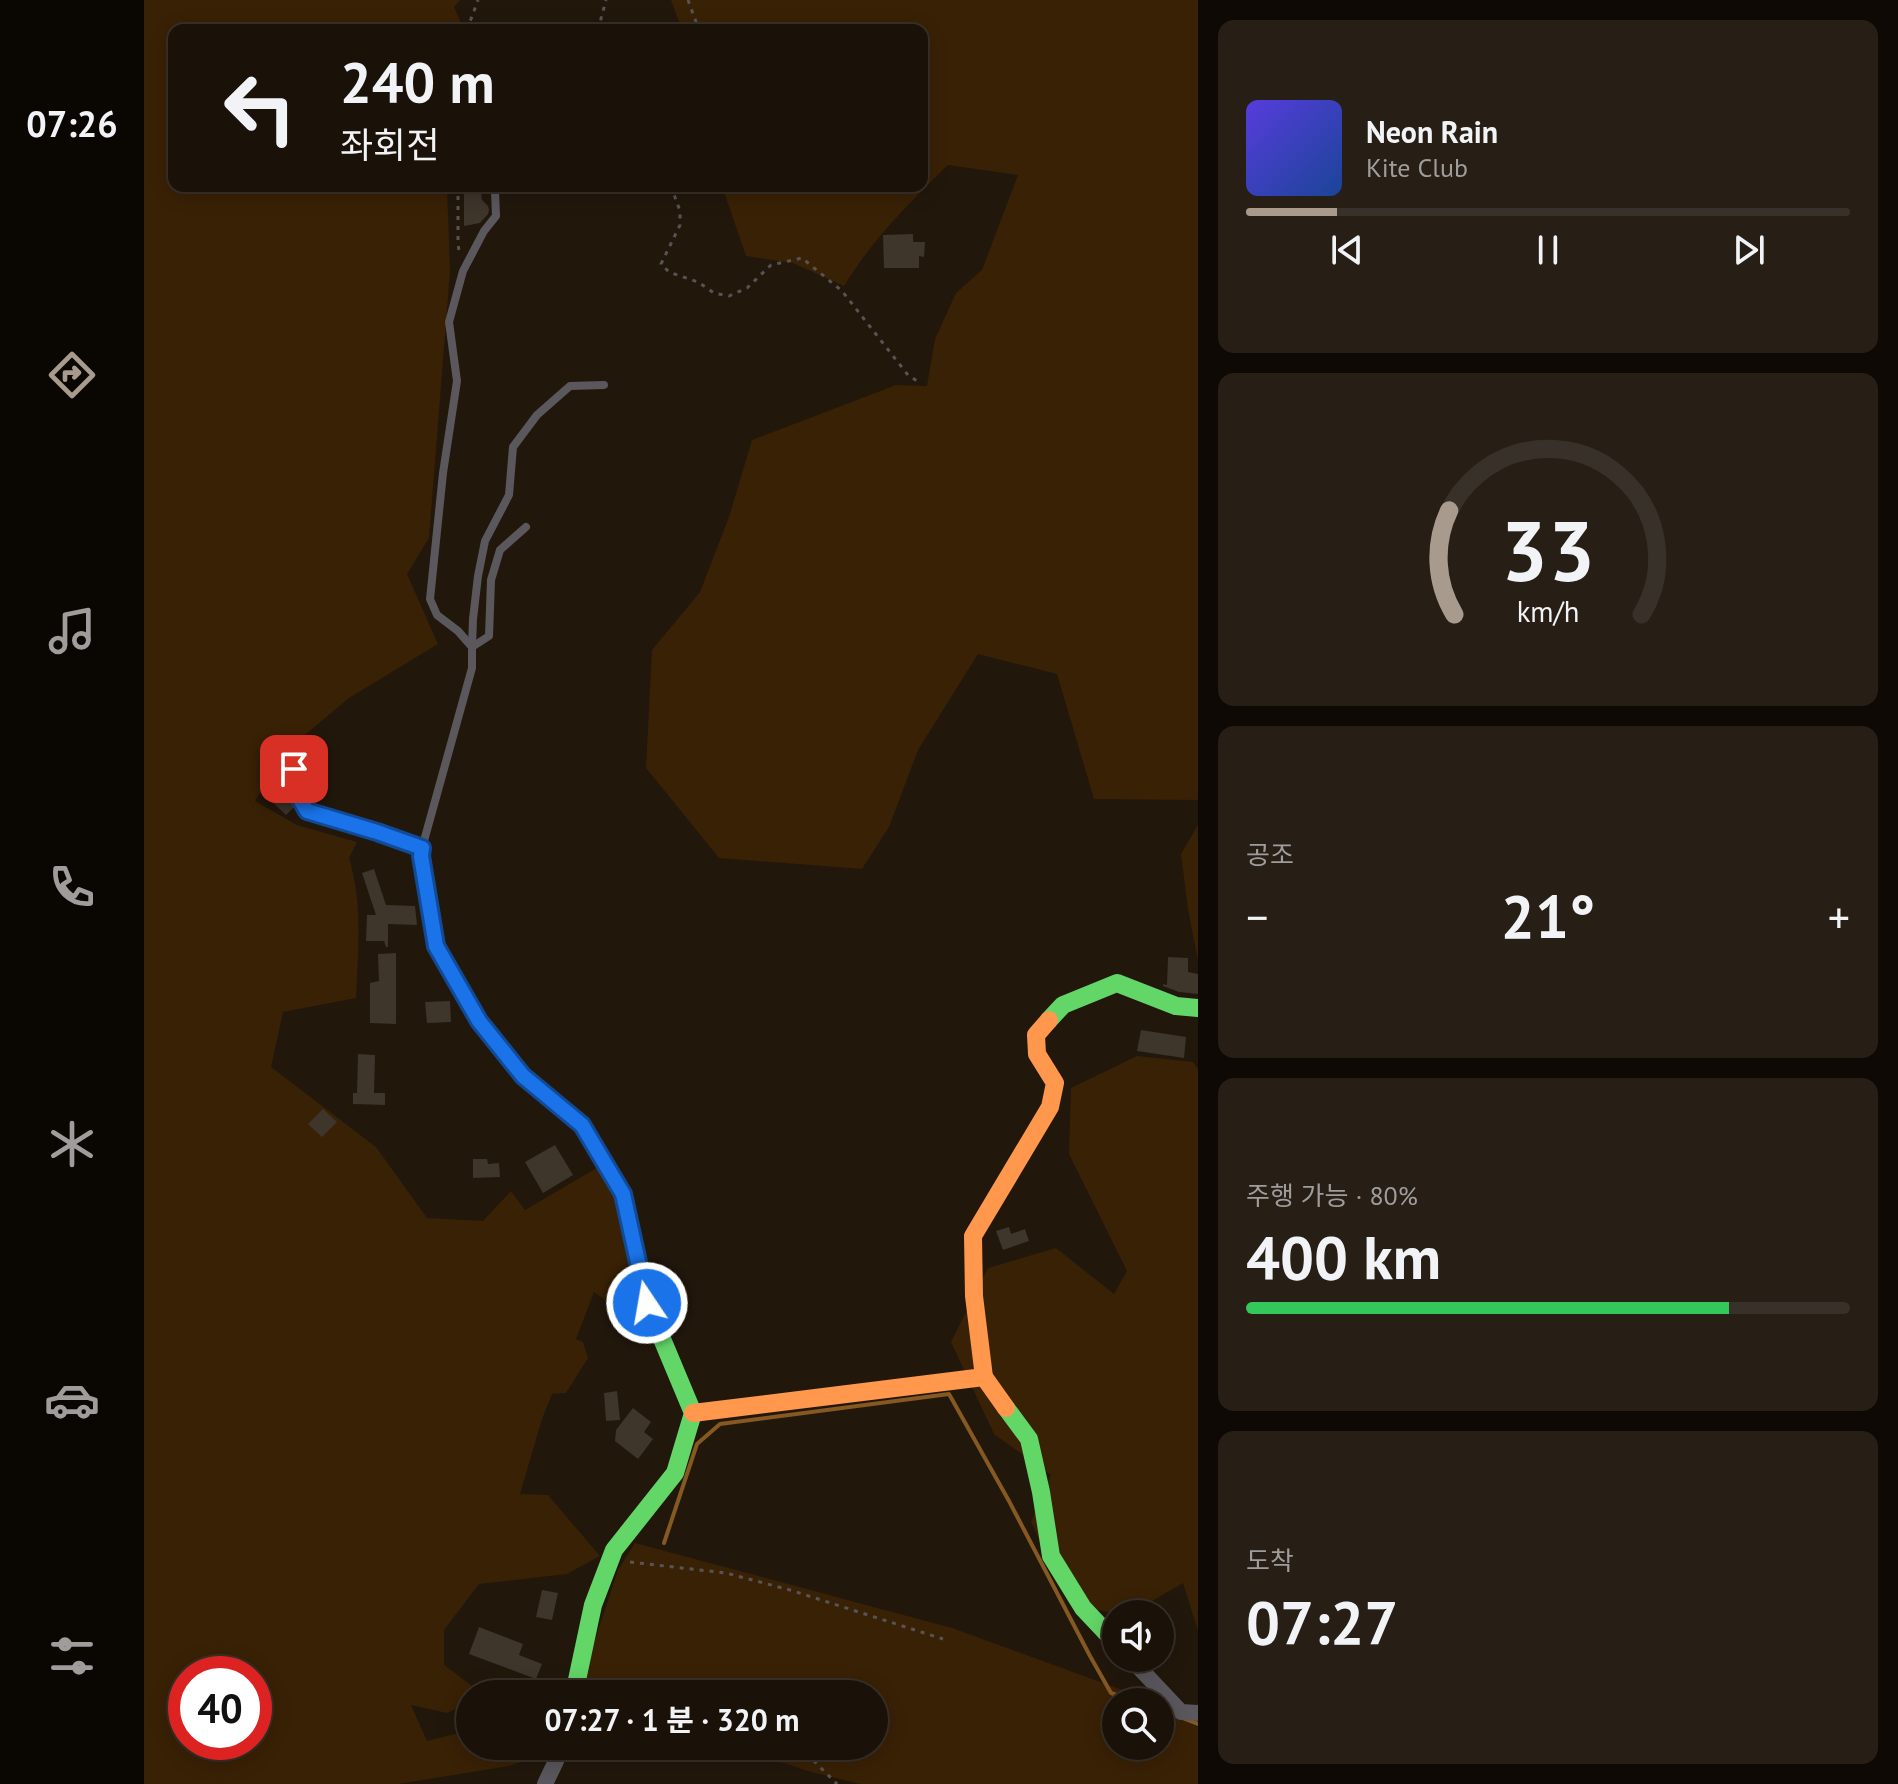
<!DOCTYPE html>
<html lang="ko">
<meta charset="utf-8">
<style>
body{margin:0;font-family:"PT Sans","Noto Sans KR",sans-serif;background:#271f16;color:#f1f3f6;height:100vh;display:flex;flex-direction:column;font-size:30px;white-space:nowrap}
*{box-sizing:border-box;margin:0}
p{font-size:26px;color:#9f9d9c}
.icon{flex:none;width:44px;height:44px;fill:none;stroke:currentColor;stroke-width:2;stroke-linecap:round;stroke-linejoin:round}
.map{position:relative;flex:1;overflow:hidden}
.panel{display:flex;flex-direction:column;gap:20px;padding:20px;background:#0e0904;width:700px}
.panel>*{flex:none}
.top-card{position:absolute;left:24px;top:24px;width:760px;height:168px;border-radius:16px;box-shadow:0 4px 20px #0003,0 0 0 2px #383129;background:#1a1108;color:#f1f3f6;overflow:hidden}
.tools{position:absolute;left:958px;top:1600px;display:grid;gap:16px}
.tools a{display:grid;place-items:center;width:72px;height:72px;border-radius:50%;background:#1a1108;box-shadow:0 4px 20px #0003,0 0 0 2px #383129;font-size:40px}
.speed{position:absolute;left:24px;top:1656px;display:flex;gap:16px;font-size:40px;font-weight:700;text-align:center}
.speed>*{display:grid;place-content:center;width:104px;height:104px;border-radius:50%;background:#1a1108;box-shadow:0 4px 20px #0003,0 0 0 2px #383129;line-height:1}
.speed .limit{border:12px solid #d22;background:#fff;color:#111}
.pin{position:absolute;display:grid;place-items:center;width:68px;height:68px;color:#fff;margin:-34px;border-radius:16px;box-shadow:0 4px 12px #0006}
.me{position:absolute;width:88px;margin:-44px;rotate:348deg;stroke-linejoin:round;filter:drop-shadow(0 0 6px #0008)}
.turn{display:flex;align-items:center;gap:28px;height:168px;padding:0 40px;font-size:36px}
.turn .icon{width:104px;height:104px;stroke-width:2.5}
.turn b{display:block;font-size:56px;line-height:68px}
.big{font-size:60px;font-weight:700;line-height:1.1}
.panel .card{flex:1;display:flex;flex-direction:column;justify-content:center;gap:12px;min-width:0;padding:0 28px;border-radius:16px;background:#271f16}
.panel .dial{align-items:center;gap:0}
.dial svg{height:208px;overflow:visible;fill:none;stroke:#383129;stroke-width:7;stroke-linecap:round;text-anchor:middle}
.dial text{fill:#f1f3f6;stroke:none}
.song{display:flex;align-items:center;gap:24px}
.cover{width:96px;height:96px;border-radius:12px;background:linear-gradient(135deg,hsl(250 70% 55%),hsl(220 70% 35%))}
.played{height:8px;border-radius:4px;background:linear-gradient(90deg,#a89b8e 15%,#383129 15%)}
.keys{display:flex;justify-content:space-around;direction:ltr}
.heat{display:flex;justify-content:space-between;align-items:center;font-size:44px;direction:ltr}
.charge{height:12px;border-radius:6px;background:linear-gradient(90deg,#34c759 80%,#383129 0)}
.trip{position:absolute;left:312px;top:1680px;width:432px;height:80px;border-radius:40px;background:#1a1108;box-shadow:0 4px 20px #0003,0 0 0 2px #383129;font-weight:700;line-height:80px;text-align:center}
main{display:flex;flex:1;min-height:0}
.dock{display:flex;flex-direction:column;width:144px;justify-content:space-around;align-items:center;background:#0a0703;color:#9f9d9c}
.dock .icon{width:56px;height:56px}
.dock .on{color:#a89b8e}
.dock b{font-size:36px;color:#f1f3f6}
.map>svg:first-child{display:block}
</style>
<main>
<nav class="dock">
<b>07:26</b>
<svg class="icon on" aria-label="directions" viewBox="0 0 24 24"><path d="M12 3l9 9-9 9-9-9zM9 14v-3h6M13 9l2 2-2 2"/></svg>
<svg class="icon" aria-label="music" viewBox="0 0 24 24"><path d="M9 18V5l10-2v13"/><circle cx="6" cy="18" r="3"/><circle cx="16" cy="16" r="3"/></svg>
<svg class="icon" aria-label="phone" viewBox="0 0 24 24"><path d="M5 4h4l2 5-3 2q2 4 5 5l2-3 5 2v4C11 20 4 13 5 4z"/></svg>
<svg class="icon" aria-label="climate" viewBox="0 0 24 24"><path d="M12 3v18M4 7l16 10M4 17L20 7"/></svg>
<svg class="icon" aria-label="car" viewBox="0 0 24 24"><path d="M5 17H2v-5l4-1 3-4h7l3 4 3 1v5h-3M9 17h6M6 11h13"/><circle cx="7" cy="17" r="2"/><circle cx="17" cy="17" r="2"/></svg>
<svg class="icon" aria-label="filters" viewBox="0 0 24 24"><path d="M4 7h16M4 17h16"/><circle cx="9" cy="7" r="2"/><circle cx="15" cy="17" r="2"/></svg>
</nav>
<div class="map">
<svg width="1054" height="1784" viewBox="0 0 1054 1784">
<rect width="100%" height="100%" fill="#22170b"/>
<!-- green -->
<g fill="#392105" fill-rule="evenodd">
<path d="M0 0H316L310 7 320 30H30V186H303L306 271 285 538 263 574 294 644 205 698 143 750 111 801 153 825 213 842 205 858C219 903 214 951 212 998L139 1012 127 1067 232 1147 283 1218 339 1221 367 1191 381 1210 456 1166 474 1195 497 1303 485 1317 450 1292 432 1339 439 1342 444 1358 422 1393 408 1394 398 1419 376 1494 404 1495 456 1556 423 1574 335 1584 300 1630V1665L339 1694H326V1702L303 1713 267 1705 283 1741 326 1730V1746H380L397 1755 365 1766 254 1784H0ZM42 1674H110V1742H42Z"/>
<path d="M527 0H1054V800L950 799 913 674 834 654 774 750 745 827 718 869 575 858 502 768 508 650 556 592 585 517 608 440 752 385 783 386 791 339 812 293 838 270 874 175 804 165C766 202 728 240 700 286L649 263 602 256 578 186H778V30H538Z"/>
<polygon points="1054,825 1054,961 1044,909 1037,854"/>
<polygon points="993,1056 1049,1062 1054,1069 1054,1631 1039,1583 986,1614 972,1614 925,1603 887,1522 907,1475 850,1434 807,1342 844,1268 912,1248 970,1294 983,1271 925,1154 927,1088"/>
<polygon points="491,1543 808,1628 981,1691 998,1702 972,1702 972,1746 1016,1746 1016,1711 1054,1725 1054,1784 716,1784 664,1771 589,1746 730,1746 730,1694 433,1694 474,1570"/>
</g>
<g fill="none" stroke-linecap="round" stroke-linejoin="round">
<!-- stream -->
<g stroke="#865822" stroke-width="4">
<polyline points="520,1543 553,1444 576,1424 805,1394 865,1501 946,1656 967,1693 993,1702"/>
<polyline points="1016,1710 1033,1716"/>
<polyline points="1041,1719 1054,1724"/>
</g>
</g>
<!-- building -->
<g fill="#3e352b">
<polygon points="320,186 336,186 338,200 344,206 345,210 344,214 336,223 320,226"/>
<polygon points="769,234 769,242 781,242 780,257 775,256 775,268 740,268 739,235"/>
<polygon points="130,784 152,805 142,815 120,794"/>
<polygon points="230,869 242,905 271,906 273,925 244,924 244,947 242,947 240,941 222,941 223,915 232,915 218,873"/>
<polygon points="252,953 252,1024 226,1023 226,983 235,981 234,954"/>
<polygon points="1024,957 1044,958 1044,972 1054,974 1054,994 1035,992 1019,986 1019,984 1023,985"/>
<polygon points="306,1001 307,1022 283,1023 281,1002"/>
<polygon points="997,1030 1042,1037 1040,1058 993,1051"/>
<polygon points="214,1054 231,1055 230,1093 241,1093 241,1105 209,1104 209,1093 213,1093"/>
<polygon points="179,1109 193,1122 178,1137 164,1124"/>
<polygon points="411,1145 429,1175 399,1193 381,1162"/>
<polygon points="329,1159 343,1159 344,1164 355,1163 356,1177 329,1178"/>
<polygon points="865,1227 867,1234 881,1229 885,1241 859,1250 852,1231"/>
<polygon points="473,1391 476,1420 462,1421 460,1393"/>
<polygon points="489,1408 507,1422 500,1432 509,1439 494,1459 471,1441 472,1430"/>
<polygon points="398,1590 414,1593 408,1620 392,1617"/>
<polygon points="335,1627 379,1644 375,1655 398,1664 392,1679 325,1654"/>
</g>
<g fill="none" stroke-linecap="round" stroke-linejoin="round">
<!-- path -->
<g stroke="#585455" stroke-width="3" stroke-dasharray="4 6" stroke-linecap="butt">
<polyline points="544,0 555,30"/>
<polyline points="323,30 334,0"/>
<polyline points="454,30 462,0"/>
<polyline points="314,186 314,243 315,251"/>
<polyline points="527,186 536,211 536,225 517,264 525,272 554,282 570,293 585,296 603,288 627,265 658,258 698,291 764,375 773,381"/>
<polyline points="486,1562 582,1573 646,1590 799,1639"/>
<polyline points="452,1684 477,1694"/>
<polyline points="633,1746 666,1757 693,1784"/>
</g>
<!-- lane -->
<g stroke="#5a585d" stroke-width="8">
<polyline points="328,646 329,619 334,576 341,541 365,495 369,447 393,415 426,386 460,385"/>
<polyline points="328,647 345,636 347,580 356,550 382,527"/>
<polyline points="150,769 147,784 163,811 233,832 278,848 328,668 328,647 314,631 293,615 286,599 299,473 313,381 305,322 319,271 340,231 352,216 351,191"/>
</g>
<!-- street -->
<g stroke="#5a585d" stroke-width="16">
<polyline points="986,1658 1037,1712 1054,1713"/>
<polyline points="401,1784 412,1761 417,1746"/>
</g>
<!-- fast -->
<g stroke="#63d668" stroke-width="18">
<polyline points="905,1020 919,1005 973,983 1032,1006 1054,1008"/>
<polyline points="862,1408 885,1439 897,1492 907,1556 939,1608 972,1643"/>
<polyline points="430,1694 449,1605 470,1550 531,1473 549,1413 503,1303 499,1286"/>
</g>
<!-- slow -->
<g stroke="#ff974d" stroke-width="18">
<polyline points="840,1377 830,1296 829,1236 906,1107 911,1083 893,1054 892,1035 905,1020"/>
<polyline points="549,1413 840,1377 862,1408"/>
</g>
<!-- jam -->
<polyline stroke="#b3261e" stroke-width="18" points="278,848 277,856 292,946 335,1021 379,1076 438,1125 479,1194 499,1286"/>
</g>
<g fill="none" stroke-linecap="round" stroke-linejoin="round">
<!-- route casing -->
<g stroke="#114b97" stroke-width="20">
<polyline id="route" points="150,769 147,784 163,811 233,832 278,848 277,856 292,946 335,1021 379,1076 438,1125 479,1194 503,1303"/>
</g>
<!-- route -->
<use href="#route" stroke="#1a73e8" stroke-width="14"/>
</g>
</svg>
<div class="tools">
<a><svg class="icon" aria-label="sound" viewBox="0 0 24 24"><path d="M4 9h4l5-4v14l-5-4H4zM17 9q2 3 0 6"/></svg></a>
<a><svg class="icon" aria-label="search" viewBox="0 0 24 24"><circle cx="10" cy="10" r="6"/><path d="M15 15l6 6"/></svg></a>
</div>
<div class="speed"><div class="limit">40</div></div>
<div class="pin" style="left:150px;top:769px;background:#d93025"><svg class="icon" aria-label="arrive" viewBox="0 0 24 24"><path d="M6 21V4h12l-3 4 3 4H6"/></svg></div>
<svg class="me" style="left:503px;top:1303px" viewBox="-20 -20 40 40"><circle r="17" fill="#1a73e8" stroke="#fff" stroke-width="3"/><path d="M0-11L8 9 0 5-8 9z" fill="#fff"/></svg>
<div class="trip">07:27 · 1 분 · 320 m</div>
<div class="top-card">
<div class="turn"><svg class="icon" aria-label="left" viewBox="0 0 24 24"><path d="M17 20v-9H6M10 6l-5 5 5 5"/></svg><div><b>240 m</b>좌회전</div></div>
</div>
</div>
<section class="panel">
<div class="card">
<div class="song"><i class="cover"></i><div><b>Neon Rain</b><p>Kite Club</p></div></div>
<div class="played"></div>
<div class="keys"><svg class="icon" aria-label="previous" viewBox="0 0 24 24"><path d="M18 5L8 12l10 7zM5 5v14"/></svg><svg class="icon" aria-label="pause" viewBox="0 0 24 24"><path d="M8 5v14M16 5v14"/></svg><svg class="icon" aria-label="next" viewBox="0 0 24 24"><path d="M6 5l10 7-10 7zM19 5v14"/></svg></div>
</div>
<div class="card dial"><svg viewBox="0 0 100 80">
<path d="M14 69A42 42 0 1 1 86 69"/>
<path d="M14 69A42 42 0 0 1 12 29" stroke="#a89b8e"/>
<text x="50" y="56" font-size="32" font-weight="700">33</text>
<text x="50" y="72" font-size="11">km/h</text>
</svg></div>
<div class="card"><p>공조</p>
<div class="heat"><a>−</a><b class="big">21°</b><a>+</a></div>
</div>
<div class="card"><p>주행 가능 · 80%</p><b class="big">400 km</b><div class="charge"></div></div>
<div class="card"><p>도착</p><b class="big">07:27</b></div>
</section>
</main>
